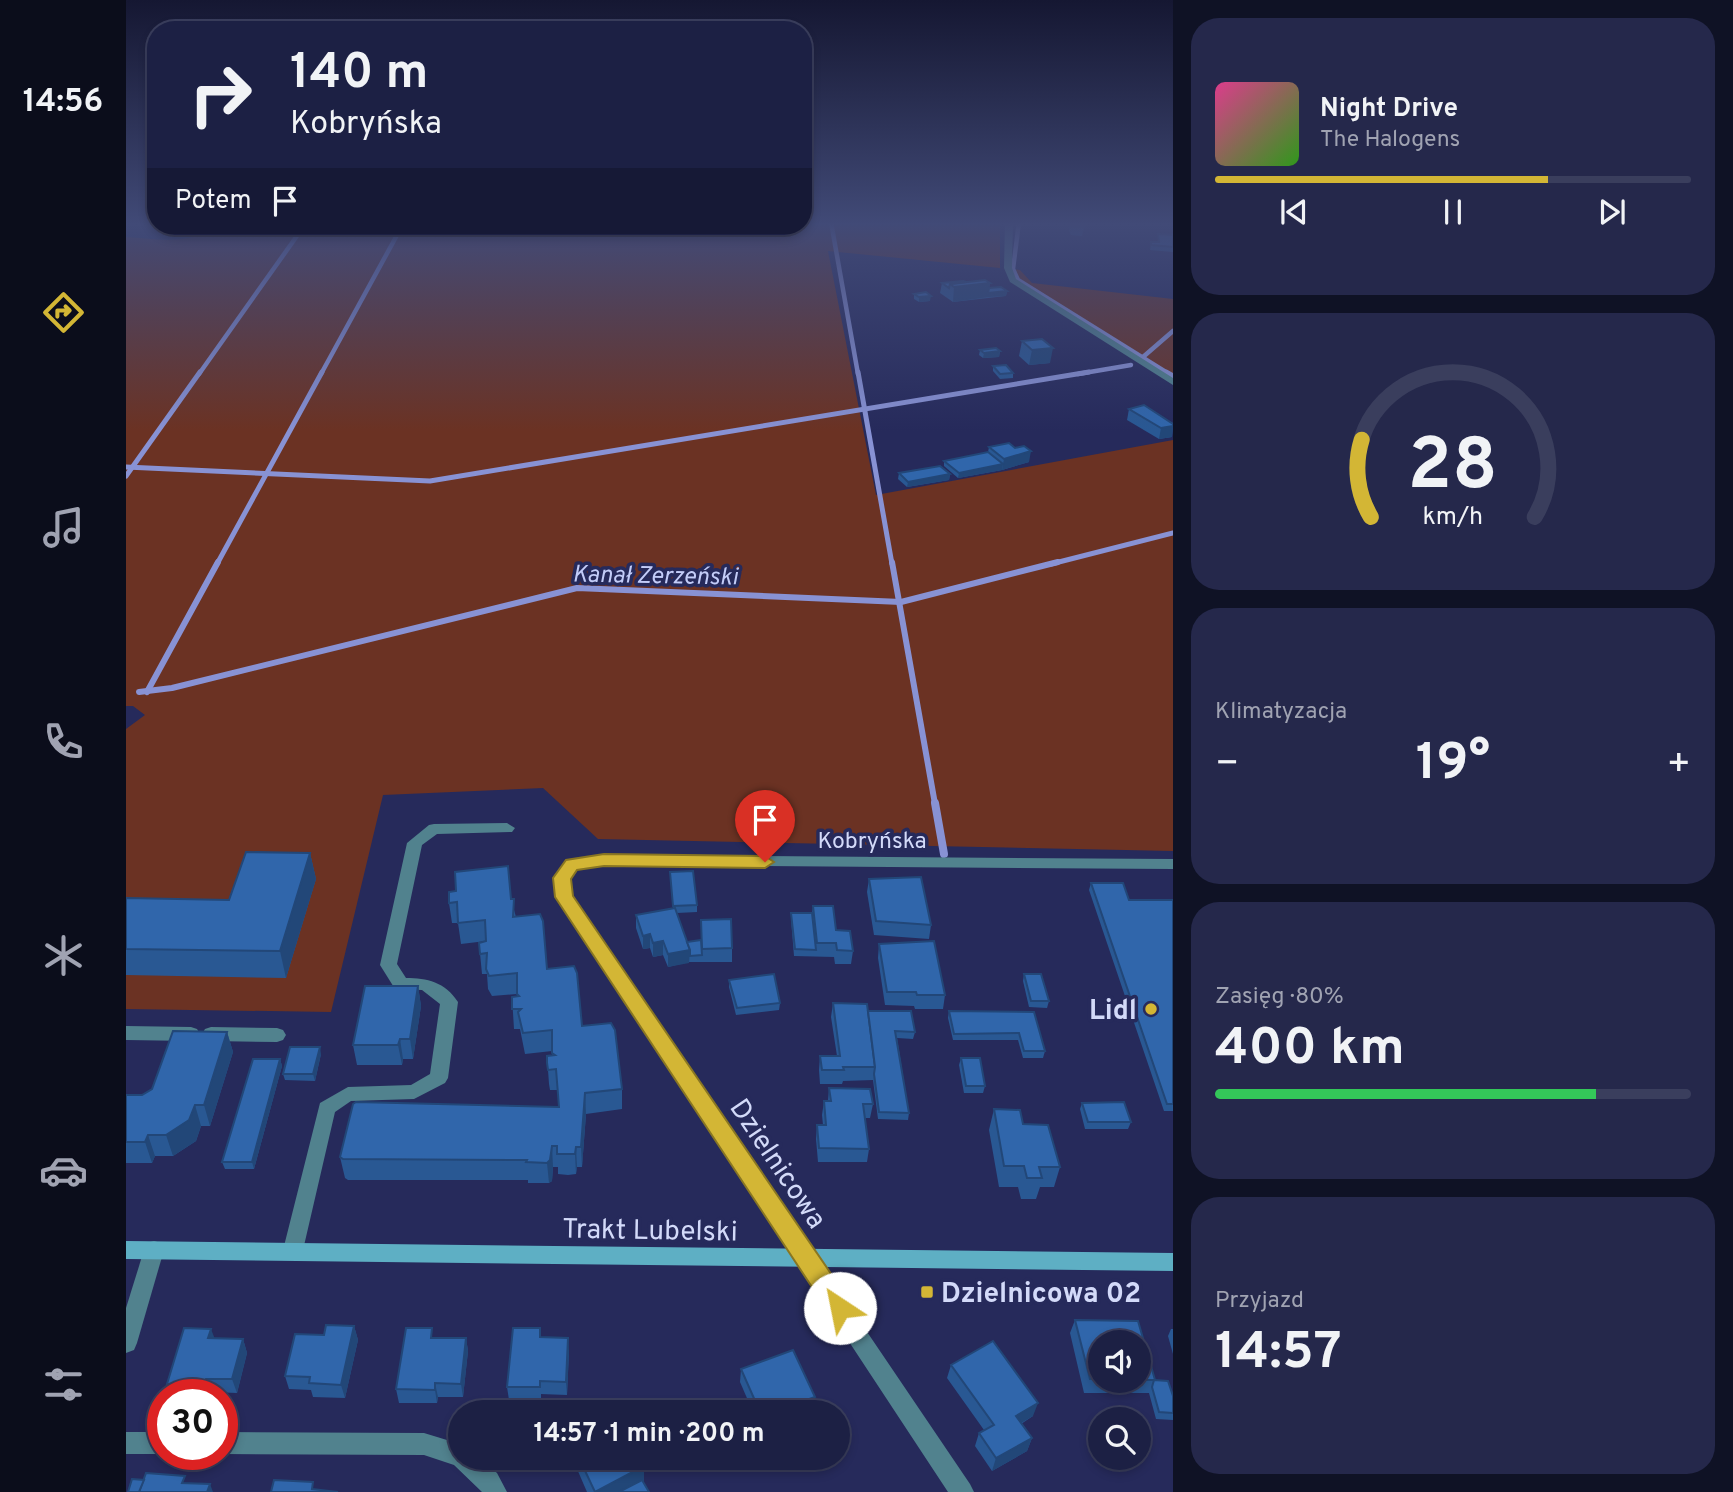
<!DOCTYPE html>
<html lang="pl">
<meta charset="utf-8">
<style>
body{margin:0;font-family:Overpass,sans-serif;background:#25284b;color:#f1f3f6;height:100vh;display:flex;flex-direction:column;font-size:26px;white-space:nowrap}
*{box-sizing:border-box;margin:0}
p{font-size:23px;color:#a0a3b2}
.icon{flex:none;width:38px;height:38px;fill:none;stroke:currentColor;stroke-width:2;stroke-linecap:round;stroke-linejoin:round}
.map{position:relative;flex:1;overflow:hidden}
.drawer{display:flex;flex-direction:column;gap:18px;padding:18px;background:#0f1225;width:560px}
.drawer>*{flex:none}
.hud{position:absolute;left:21px;top:21px;width:665px;height:214px;border-radius:28px;box-shadow:0 4px 10px #0003,0 0 0 2px #3a3e5d;background:#1c2044;color:#f1f3f6;overflow:hidden}
.controls{position:absolute;left:962px;top:1330px;display:grid;gap:14px}
.controls a{display:grid;place-items:center;width:63px;height:63px;border-radius:50%;background:#1c2044;box-shadow:0 4px 10px #0003,0 0 0 2px #3a3e5d;font-size:35px}
.speed{position:absolute;left:21px;top:1379px;display:flex;gap:14px;font-size:35px;font-weight:700;text-align:center}
.speed>*{display:grid;place-content:center;width:91px;height:91px;border-radius:50%;background:#1c2044;box-shadow:0 4px 10px #0003,0 0 0 2px #3a3e5d;line-height:1}
.speed .limit{border:10px solid #d22;background:#fff;color:#111}
.pin{position:absolute;display:grid;place-items:center;width:60px;height:60px;color:#fff;margin:-72px -30px;border-radius:50% 50% 50% 0;rotate:-45deg;box-shadow:0 0 7px #0007}
.pin .icon{rotate:45deg}
.me{position:absolute;width:77px;margin:-38px;rotate:326deg;stroke-linejoin:round;filter:drop-shadow(0 0 5px #0008)}
.turn{display:flex;align-items:center;gap:24px;height:147px;padding:0 28px;font-size:32px}
.turn .icon{width:91px;height:91px;stroke-width:2.5}
.turn b{display:block;font-size:49px;line-height:60px}
.then{display:flex;align-items:center;height:66px;padding:0 28px;background:#0003;gap:14px;font-size:26px}
.big{font-size:52px;font-weight:700;line-height:1.1}
.drawer .widget{flex:1;display:flex;flex-direction:column;justify-content:center;gap:10px;min-width:0;padding:0 24px;border-radius:28px;background:#25284b}
.drawer .dial{align-items:center;gap:0}
.dial svg{height:182px;overflow:visible;fill:none;stroke:#3a3e5d;stroke-width:7;stroke-linecap:round;text-anchor:middle}
.dial text{fill:#f1f3f6;stroke:none}
.song{display:flex;align-items:center;gap:21px}
.cover{width:84px;height:84px;border-radius:10px;background:linear-gradient(135deg,hsl(330 70% 55%),hsl(110 70% 35%))}
.played{height:7px;border-radius:4px;background:linear-gradient(90deg,#d3b635 70%,#3a3e5d 70%)}
.keys{display:flex;justify-content:space-around;direction:ltr}
.heat{display:flex;justify-content:space-between;align-items:center;font-size:38px;direction:ltr}
.charge{height:10px;border-radius:5px;background:linear-gradient(90deg,#34c759 80%,#3a3e5d 0)}
.trip{position:absolute;left:322px;top:1400px;width:402px;height:70px;border-radius:35px;background:#1c2044;box-shadow:0 4px 10px #0003,0 0 0 2px #3a3e5d;font-weight:700;line-height:70px;text-align:center}
main{display:flex;flex:1;min-height:0}
.tab-bar{display:flex;flex-direction:column;width:126px;justify-content:space-around;align-items:center;background:#0b0d1b;color:#a0a3b2}
.tab-bar .icon{width:49px;height:49px}
.tab-bar .on{color:#d3b635}
.tab-bar b{font-size:32px;color:#f1f3f6}
.map>svg:first-child{display:block}
</style>
<main>
<nav class="tab-bar">
<b>14:56</b>
<svg class="icon on" aria-label="directions" viewBox="0 0 24 24"><path d="M12 3l9 9-9 9-9-9zM9 14v-3h6M13 9l2 2-2 2"/></svg>
<svg class="icon" aria-label="music" viewBox="0 0 24 24"><path d="M9 18V5l10-2v13"/><circle cx="6" cy="18" r="3"/><circle cx="16" cy="16" r="3"/></svg>
<svg class="icon" aria-label="phone" viewBox="0 0 24 24"><path d="M5 4h4l2 5-3 2q2 4 5 5l2-3 5 2v4C11 20 4 13 5 4z"/></svg>
<svg class="icon" aria-label="climate" viewBox="0 0 24 24"><path d="M12 3v18M4 7l16 10M4 17L20 7"/></svg>
<svg class="icon" aria-label="car" viewBox="0 0 24 24"><path d="M5 17H2v-5l4-1 3-4h7l3 4 3 1v5h-3M9 17h6M6 11h13"/><circle cx="7" cy="17" r="2"/><circle cx="17" cy="17" r="2"/></svg>
<svg class="icon" aria-label="filters" viewBox="0 0 24 24"><path d="M4 7h16M4 17h16"/><circle cx="9" cy="7" r="2"/><circle cx="15" cy="17" r="2"/></svg>
</nav>
<div class="map">
<svg width="1047" height="1492" viewBox="0 0 1047 1492">
<rect width="100%" height="100%" fill="#262a5b"/>
<!-- green -->
<g fill="#6b3223">
<path d="M677 222H874V268L702 251 750 495 1047 440V851L472 839 417 788 257 795 205 1012 0 1009V729L19 715 7 706H0V237C22 238 70 247 84 226H677Z"/>
<polygon points="885,269 894,270 906,283 1047,299 1047,379 891,281"/>
</g>
<g fill="none" stroke-linecap="round" stroke-linejoin="round">
<!-- stream-far3 -->
<g stroke="#8892d4" stroke-width="4.5">
<polyline points="705,222 732,374"/>
<polyline points="893,222 887,269 892,280 1043,374"/>
<polyline points="1017,357 1047,331"/>
<polyline points="73,374 178,226"/>
<polyline points="195,374 276,226"/>
<polyline points="952,374 1005,365"/>
</g>
<!-- stream-far2 -->
<g stroke="#8892d4" stroke-width="5">
<polyline points="732,372 766,564"/>
<polyline points="1040,372 1047,376"/>
<polyline points="0,467 304,481 963,372"/>
<polyline points="0,476 74,372"/>
<polyline points="91,564 196,372"/>
<polyline points="925,564 1047,533"/>
</g>
<!-- stream-far1 -->
<g stroke="#8892d4" stroke-width="6">
<polyline points="766,562 809,804"/>
<polyline points="13,692 46,688 451,588 775,602 932,562"/>
<polyline points="21,692 92,562"/>
</g>
<!-- stream -->
<polyline stroke="#8892d4" stroke-width="8" points="809,803 818,854"/>
<!-- street -->
<g fill="#51828e" fill-rule="evenodd">
<polygon points="879,222 887,222 886,268 890,279 1047,378 1047,385 884,282 878,268"/>
<path d="M381 823 389 828 386 832 311 834 296 845 271 964 280 978C301 978 319 982 332 1002L322 1078 319 1083 288 1099 225 1101 209 1112 177 1250 174 1257 167 1259 160 1257 157 1250 194 1103 222 1087 285 1085 304 1074 314 1004 296 990 269 989 254 965 281 843 303 825 308 824Z"/>
<polygon points="478,855 1047,859 1047,869 478,865 451,869 444,879 446,896 844,1484 848,1492 822,1492 430,897 428,879 441,860"/>
<polygon points="0,1026 65,1027 71,1029 74,1034 71,1039 65,1041 0,1040"/>
<polygon points="85,1027 151,1028 157,1030 160,1035 157,1040 151,1042 85,1041 79,1039 76,1034 79,1029"/>
<polygon points="28,1241 35,1243 38,1250 11,1343 8,1350 0,1353 0,1308 18,1250 21,1243"/>
<polygon points="0,1432 37,1432 38,1454 0,1454"/>
<polygon points="96,1432 298,1433 334,1444 334,1458 354,1458 371,1473 381,1492 356,1492 328,1465 298,1455 96,1454"/>
</g>
<!-- secondary -->
<polygon fill="#5eafc4" fill-rule="evenodd" points="0,1241 1047,1253 1047,1271 0,1259"/>
</g>
<!-- wall -->
<g fill="#295893" fill-rule="evenodd">
<polygon points="945,222 958,227 956,236 945,235 943,231"/>
<polygon points="1032,234 1047,235 1047,252 1024,250 1025,242 1032,242"/>
<polygon points="840,282 864,283 863,288 881,291 880,296 827,302 814,293 816,283"/>
<polygon points="788,294 804,301 793,302 788,299"/>
<polygon points="896,341 924,363 903,365 893,356"/>
<polygon points="854,350 874,351 873,357 857,358 853,355"/>
<polygon points="867,366 887,373 887,378 874,379 867,371"/>
<polygon points="1003,409 1047,424 1046,437 1033,439 1001,420"/>
<polygon points="863,447 903,462 876,470 832,478 818,466 818,461 862,452"/>
<polygon points="773,473 824,474 823,480 781,487 772,479"/>
<polygon points="184,853 190,879 160,978 0,975 0,898 103,900"/>
<polygon points="544,872 571,905 571,912 551,913 561,942 575,940 575,920 606,948 606,962 563,962 542,967 537,955 527,957 524,948 517,949 510,928 510,915 547,908"/>
<polygon points="743,879 805,925 803,939 748,935 741,892"/>
<polygon points="965,883 1003,900 1047,900 1047,1111 1038,1111 963,890"/>
<polygon points="385,899 390,917 421,969 496,1089 496,1109 460,1114 456,1167 451,1167 450,1174 442,1175 432,1174 432,1167 427,1167 426,1181 423,1183 402,1183 402,1180 222,1180 219,1178 214,1157 433,1107 432,1090 424,1090 423,1084 421,1056 426,1055 426,1051 399,1054 394,1029 388,1029 386,997 391,996 391,994 366,996 362,989 361,974 356,974 353,943 360,941 335,944 332,923 326,923 323,903"/>
<polygon points="687,906 710,930 727,951 725,964 709,964 708,957 668,956 665,919 665,913 686,913"/>
<polygon points="753,944 819,995 817,1009 789,1009 788,1006 759,1005 752,958"/>
<polygon points="898,974 923,1001 921,1008 903,1007 897,981"/>
<polygon points="603,980 654,1003 653,1010 610,1015 603,987"/>
<polygon points="292,986 295,1006 287,1059 277,1059 276,1065 231,1065 227,1045"/>
<polygon points="707,1003 742,1011 789,1032 787,1039 771,1038 783,1113 782,1120 752,1119 747,1080 717,1081 716,1084 694,1084 693,1070 694,1056 711,1056 705,1017"/>
<polygon points="823,1011 908,1012 919,1051 917,1058 897,1058 892,1040 827,1040 822,1018"/>
<polygon points="101,1032 107,1052 84,1126 75,1126 70,1141 47,1156 29,1156 26,1163 0,1163 0,1095 16,1095 26,1089"/>
<polygon points="195,1054 189,1081 159,1080 157,1074"/>
<polygon points="835,1058 859,1086 857,1093 838,1093 833,1065"/>
<polygon points="154,1059 156,1066 128,1169 99,1169 96,1162"/>
<polygon points="703,1088 747,1104 744,1118 739,1118 743,1149 741,1162 692,1162 690,1139 691,1125 697,1125 696,1115 698,1101 702,1101"/>
<polygon points="956,1103 1005,1122 1002,1129 959,1129 954,1109"/>
<polygon points="868,1109 897,1124 934,1167 928,1187 914,1187 910,1199 895,1199 892,1187 873,1187 863,1130"/>
<path d="M949 1320 1012 1321 1028 1380 1042 1381 1047 1396V1420L1030 1419 1023 1393H958L944 1333ZM975 1342H1013V1381H975Z"/>
<polygon points="228,1326 232,1340 219,1398 187,1397 185,1390 163,1389 159,1376 198,1335"/>
<polygon points="414,1328 415,1337 443,1351 441,1395 415,1394 415,1401 383,1400 381,1387"/>
<polygon points="1045,1329 1047,1329 1047,1354 1042,1336"/>
<polygon points="88,1338 117,1339 121,1353 111,1393 85,1392 84,1395 45,1395 41,1384"/>
<polygon points="340,1338 342,1351 337,1397 312,1397 311,1403 273,1403 270,1389"/>
<polygon points="825,1365 907,1416 895,1424 906,1438 901,1451 866,1471 849,1446 853,1433 858,1430 821,1378"/>
<polygon points="615,1369 687,1410 681,1412 627,1412 614,1382"/>
<polygon points="448,1458 514,1458 518,1466 518,1484 523,1492 461,1492 448,1462"/>
</g>
<!-- shaded-wall -->
<g fill="#224778">
<polygon points="864,283 862,297 827,302 828,287"/>
<polygon points="881,291 880,296 862,297 862,293"/>
<polygon points="805,296 804,301 793,302 793,297"/>
<polygon points="927,348 924,363 903,365 906,350"/>
<polygon points="874,351 873,357 857,358 858,353"/>
<polygon points="1047,426 1046,437 1033,439 1035,428"/>
<polygon points="905,451 903,462 876,470 878,459"/>
<polygon points="877,464 876,470 832,478 833,473"/>
<polygon points="824,474 823,480 781,487 782,482"/>
<polygon points="184,853 190,879 160,978 154,951"/>
<polygon points="524,934 524,948 517,949 517,936"/>
<polygon points="537,941 537,955 527,957 527,943"/>
<polygon points="564,950 563,963 542,967 542,954"/>
<polygon points="292,986 295,1006 287,1059 284,1039"/>
<polygon points="101,1032 107,1052 84,1126 78,1105"/>
<polygon points="274,1039 277,1059 276,1065 272,1045"/>
<polygon points="194,1047 195,1054 189,1081 187,1074"/>
<polygon points="154,1059 156,1066 128,1169 126,1162"/>
<polygon points="459,1093 460,1114 456,1167 455,1147"/>
<polygon points="69,1105 75,1126 70,1141 47,1156 40,1135"/>
<polygon points="22,1135 29,1156 26,1163 19,1142"/>
<polygon points="426,1146 427,1167 426,1181 423,1183 421,1163"/>
<polygon points="450,1147 451,1167 450,1174 449,1154"/>
<polygon points="228,1326 232,1340 219,1398 215,1385"/>
<polygon points="85,1329 90,1342 82,1338"/>
<polygon points="340,1338 342,1351 337,1397 335,1384"/>
<polygon points="442,1338 443,1351 441,1395 440,1382"/>
<polygon points="117,1339 121,1353 111,1393 106,1379"/>
<polygon points="80,1379 85,1392 84,1395 81,1395 78,1385"/>
<polygon points="309,1383 312,1397 311,1403 309,1390"/>
<polygon points="689,1397 687,1410 681,1412 673,1412 674,1402"/>
<polygon points="912,1403 907,1416 885,1429 890,1416"/>
<polygon points="906,1438 901,1451 866,1471 870,1458"/>
<polygon points="518,1466 518,1486 506,1492 469,1492"/>
<polygon points="84,1484 87,1492 81,1492"/>
</g>
<!-- building -->
<g fill="#3066ab" stroke="#224778" stroke-width="2">
<polygon points="945,222 957,222 958,227 946,226"/>
<polygon points="1032,234 1047,235 1047,247 1025,245 1025,242 1033,242"/>
<polygon points="859,280 864,283 828,287 824,284"/>
<polygon points="837,281 840,282 824,284 823,288 816,283"/>
<polygon points="875,287 881,291 862,293 863,288"/>
<polygon points="800,292 805,296 793,297 788,294"/>
<polygon points="916,339 927,348 906,350 896,341"/>
<polygon points="870,348 874,351 858,353 854,350"/>
<polygon points="880,365 887,373 874,374 867,366"/>
<polygon points="1018,405 1047,424 1047,426 1035,428 1003,409"/>
<polygon points="883,443 889,448 898,446 905,451 878,459 863,447"/>
<polygon points="862,452 877,464 833,473 818,461"/>
<polygon points="814,466 824,474 782,482 773,473"/>
<polygon points="120,852 184,853 154,951 0,949 0,898 103,900"/>
<polygon points="382,866 385,899 388,899 387,917 414,914 417,921 421,969 448,966 451,973 456,1026 485,1023 489,1030 496,1089 459,1093 455,1147 450,1147 449,1154 431,1154 431,1146 426,1146 424,1160 421,1163 400,1162 401,1160 217,1159 214,1157 227,1104 230,1102 433,1107 430,1069 422,1070 421,1063 421,1056 429,1055 426,1053 426,1030 397,1033 392,1012 395,1009 386,1009 386,997 393,996 391,994 391,973 363,976 360,969 361,953 354,954 353,943 360,941 359,920 332,923 331,902 323,903 323,892 330,891 329,872"/>
<polygon points="567,871 571,905 547,906 544,872"/>
<polygon points="795,877 805,925 750,921 743,879"/>
<polygon points="965,883 997,883 1003,900 1047,900 1047,1104 1041,1104"/>
<polygon points="687,906 707,906 710,930 724,931 727,951 711,950 710,943 691,943"/>
<polygon points="549,908 564,950 542,954 537,941 527,943 524,934 517,936 510,915"/>
<polygon points="665,913 686,913 690,950 669,949"/>
<polygon points="605,919 606,948 576,949 575,920"/>
<polygon points="575,940 576,955 564,956 564,950 561,942"/>
<polygon points="808,941 819,995 791,995 790,992 761,992 753,944"/>
<polygon points="648,974 654,1003 611,1008 603,980"/>
<polygon points="898,974 915,974 923,1001 905,1001"/>
<polygon points="239,986 292,986 284,1039 274,1039 272,1045 227,1045"/>
<polygon points="707,1003 741,1004 749,1067 717,1067 718,1070 696,1070 694,1056 714,1056"/>
<polygon points="742,1011 785,1011 789,1032 769,1031 783,1113 753,1112 748,1074 749,1067"/>
<polygon points="823,1011 908,1012 919,1051 898,1051 893,1033 828,1034"/>
<polygon points="47,1031 101,1032 78,1105 69,1105 63,1120 40,1135 22,1135 19,1142 0,1142 0,1095 16,1095 26,1089"/>
<polygon points="164,1047 194,1047 187,1074 157,1074"/>
<polygon points="835,1058 854,1058 859,1086 840,1086"/>
<polygon points="127,1059 154,1059 126,1162 96,1162"/>
<polygon points="703,1088 744,1089 747,1104 737,1104 743,1149 693,1148 691,1125 700,1125 698,1101 705,1101"/>
<polygon points="998,1102 1005,1122 962,1122 956,1103"/>
<polygon points="868,1109 894,1110 897,1124 922,1125 934,1167 913,1167 916,1178 901,1178 898,1166 878,1166"/>
<polygon points="949,1320 1012,1321 1029,1380 1013,1380 1013,1342 975,1342 975,1379 964,1379"/>
<polygon points="200,1325 228,1326 215,1385 183,1383 184,1377 159,1376 169,1334 198,1335"/>
<polygon points="58,1328 85,1329 82,1338 117,1339 106,1379 80,1379 78,1385 41,1384"/>
<polygon points="280,1328 306,1328 305,1338 340,1338 335,1384 309,1383 309,1390 270,1389"/>
<polygon points="387,1328 414,1328 414,1337 442,1338 440,1382 414,1381 414,1387 381,1387"/>
<polygon points="867,1341 912,1403 890,1416 906,1438 870,1458 853,1433 868,1425 825,1365"/>
<polygon points="667,1350 689,1397 674,1402 678,1412 634,1412 615,1369"/>
<polygon points="1028,1380 1042,1381 1047,1396 1047,1413 1033,1412 1026,1387"/>
<polygon points="453,1458 514,1458 518,1466 469,1492"/>
<polygon points="20,1473 59,1476 56,1483 84,1484 81,1492 13,1492"/>
<polygon points="6,1479 18,1480 13,1492 2,1492"/>
<polygon points="148,1480 187,1482 186,1489 212,1492 145,1492"/>
<polygon points="516,1480 523,1492 493,1492"/>
</g>
<!-- sky -->
<linearGradient id="sky" x2="0" y2="1"><stop stop-color="#151732"/><stop offset="0.52" stop-color="#414a77"/><stop offset="1" stop-color="#414a77" stop-opacity="0"/></linearGradient>
<rect width="1047" height="431" fill="url(#sky)"/>
<!-- route -->
<polygon fill="#d3b635" stroke="#897622" stroke-width="2" points="478,854 639,856 648,862 639,868 478,866 451,870 445,879 447,896 723,1300 726,1308 723,1316 714,1319 705,1316 429,897 427,878 440,860"/>
<!-- markers -->
<g fill="#d3b635" stroke="#262a5b" stroke-width="2.5">
<circle cx="1025" cy="1009" r="7"/>
<rect x="794" y="1285" width="14" height="14" rx="3.5"/>
</g>
<g text-anchor="middle" stroke-width="7" stroke-linejoin="round" paint-order="stroke">
<!-- street labels -->
<g font-size="23" fill="#d3daf9" stroke="#262a5b">
<text x="746" y="848">Kobryńska</text>
</g>
<!-- water labels -->
<g font-size="24" font-style="italic" fill="#c3ccf8" stroke="#262a5b">
<text transform="translate(529 575) rotate(1)" y="8">Kanał Zerzeński</text>
</g>
<!-- near-poi labels -->
<g font-size="28" font-weight="bold" fill="#d3daf9" stroke="#262a5b" text-anchor="end">
<text x="1011" y="1019">Lidl</text>
<text x="815" y="1302" text-anchor="start">Dzielnicowa 02</text>
</g>
<!-- near-street labels -->
<g font-size="28" fill="#d3daf9" stroke="#262a5b">
<text transform="translate(653 1163) rotate(56)" y="10">Dzielnicowa</text>
<text transform="translate(524 1229) rotate(1)" y="10">Trakt Lubelski</text>
</g>
</g>
</svg>
<div class="controls">
<a><svg class="icon" aria-label="sound" viewBox="0 0 24 24"><path d="M4 9h4l5-4v14l-5-4H4zM17 9q2 3 0 6"/></svg></a>
<a><svg class="icon" aria-label="search" viewBox="0 0 24 24"><circle cx="10" cy="10" r="6"/><path d="M15 15l6 6"/></svg></a>
</div>
<div class="speed"><div class="limit">30</div></div>
<div class="pin" style="left:639px;top:862px;background:#d93025"><svg class="icon" aria-label="arrive" viewBox="0 0 24 24"><path d="M6 21V4h12l-3 4 3 4H6"/></svg></div>
<svg class="me" style="left:714px;top:1308px" viewBox="-20 -20 40 40"><circle r="19" fill="#fff"/><path d="M0-13L10 11 0 6-10 11z" fill="#d3b635"/></svg>
<div class="trip">14:57 · 1 min · 200 m</div>
<div class="hud">
<div class="turn"><svg class="icon" aria-label="right" viewBox="0 0 24 24"><path d="M7 20v-9h11M14 6l5 5-5 5"/></svg><div><b>140 m</b>Kobryńska</div></div>
<div class="then">Potem<svg class="icon" aria-label="arrive" viewBox="0 0 24 24"><path d="M6 21V4h12l-3 4 3 4H6"/></svg></div>
</div>
</div>
<section class="drawer">
<div class="widget">
<div class="song"><i class="cover"></i><div><b>Night Drive</b><p>The Halogens</p></div></div>
<div class="played"></div>
<div class="keys"><svg class="icon" aria-label="previous" viewBox="0 0 24 24"><path d="M18 5L8 12l10 7zM5 5v14"/></svg><svg class="icon" aria-label="pause" viewBox="0 0 24 24"><path d="M8 5v14M16 5v14"/></svg><svg class="icon" aria-label="next" viewBox="0 0 24 24"><path d="M6 5l10 7-10 7zM19 5v14"/></svg></div>
</div>
<div class="widget dial"><svg viewBox="0 0 100 80">
<path d="M14 69A42 42 0 1 1 86 69"/>
<path d="M14 69A42 42 0 0 1 10 35" stroke="#d3b635"/>
<text x="50" y="56" font-size="32" font-weight="700">28</text>
<text x="50" y="72" font-size="11">km/h</text>
</svg></div>
<div class="widget"><p>Klimatyzacja</p>
<div class="heat"><a>−</a><b class="big">19°</b><a>+</a></div>
</div>
<div class="widget"><p>Zasięg · 80%</p><b class="big">400 km</b><div class="charge"></div></div>
<div class="widget"><p>Przyjazd</p><b class="big">14:57</b></div>
</section>
</main>
